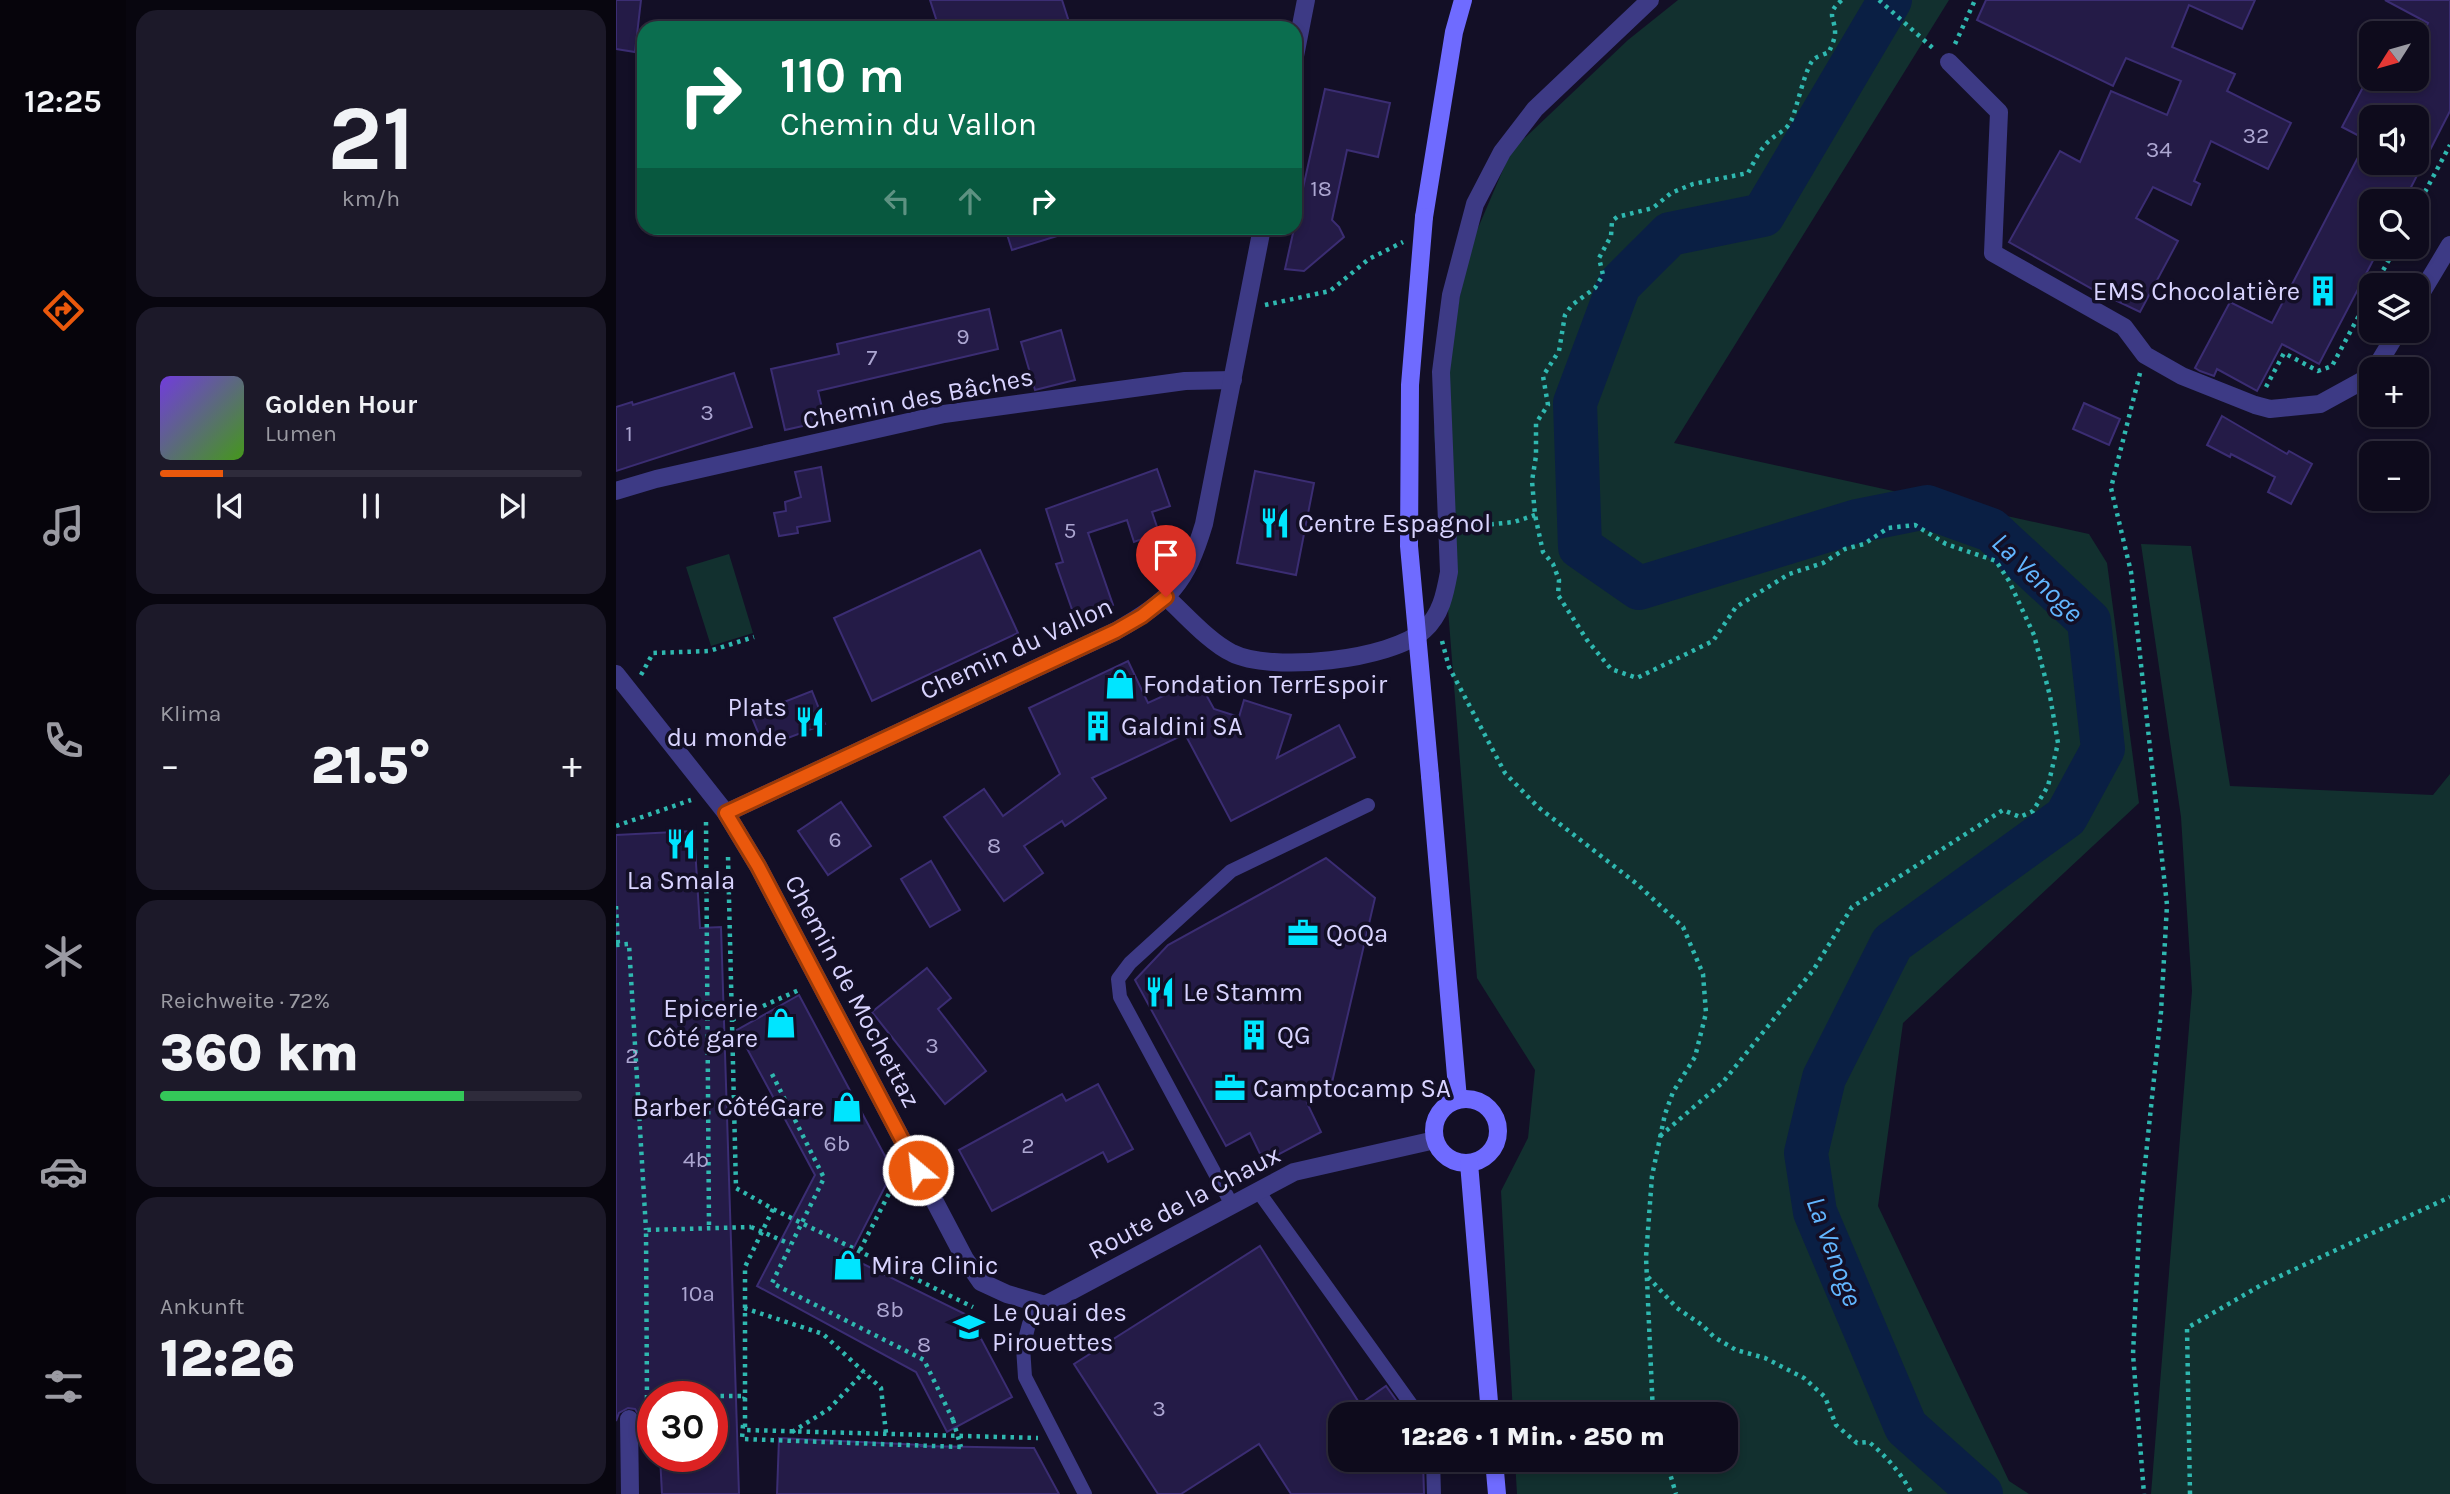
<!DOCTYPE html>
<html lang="de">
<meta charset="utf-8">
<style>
body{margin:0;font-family:Karla,sans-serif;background:#1c1929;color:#f1f3f6;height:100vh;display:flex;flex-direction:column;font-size:26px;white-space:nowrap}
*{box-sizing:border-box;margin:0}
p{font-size:23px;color:#9b9ba3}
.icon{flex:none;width:38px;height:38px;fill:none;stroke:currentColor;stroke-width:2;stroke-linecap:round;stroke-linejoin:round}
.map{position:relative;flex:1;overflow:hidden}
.sheet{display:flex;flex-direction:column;gap:10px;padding:10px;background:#08060f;width:490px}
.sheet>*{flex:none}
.hud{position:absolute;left:21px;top:21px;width:665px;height:214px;border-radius:21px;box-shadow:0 4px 10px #0003,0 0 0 2px #2e2b3b;background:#0b6e4f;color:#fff;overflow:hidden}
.needle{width:46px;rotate:233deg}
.buttons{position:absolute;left:1743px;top:21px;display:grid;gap:14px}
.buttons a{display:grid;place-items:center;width:70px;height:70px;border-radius:14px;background:#0e0b1c;box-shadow:0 4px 10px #0003,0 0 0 2px #2e2b3b;font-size:35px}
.speed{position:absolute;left:21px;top:1381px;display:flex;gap:14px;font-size:35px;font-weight:700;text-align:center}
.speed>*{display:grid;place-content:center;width:91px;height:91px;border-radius:50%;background:#0e0b1c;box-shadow:0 4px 10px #0003,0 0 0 2px #2e2b3b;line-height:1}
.speed .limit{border:10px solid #d22;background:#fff;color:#111}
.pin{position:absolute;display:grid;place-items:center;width:60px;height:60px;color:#fff;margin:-72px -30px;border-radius:50% 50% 50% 0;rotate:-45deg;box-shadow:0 0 7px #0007}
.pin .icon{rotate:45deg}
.me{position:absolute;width:77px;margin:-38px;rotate:332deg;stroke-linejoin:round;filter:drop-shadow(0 0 5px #0008)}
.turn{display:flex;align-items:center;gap:24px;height:147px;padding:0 28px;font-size:32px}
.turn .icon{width:91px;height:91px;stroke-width:2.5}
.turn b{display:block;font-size:49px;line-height:60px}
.lanes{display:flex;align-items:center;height:66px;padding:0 28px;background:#0003;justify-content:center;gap:35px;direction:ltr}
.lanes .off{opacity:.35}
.big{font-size:52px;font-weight:800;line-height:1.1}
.sheet .tile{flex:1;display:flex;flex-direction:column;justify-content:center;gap:10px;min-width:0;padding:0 24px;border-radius:21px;background:#1c1929}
.sheet .dial{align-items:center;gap:0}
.dial b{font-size:91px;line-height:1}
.song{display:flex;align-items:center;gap:21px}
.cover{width:84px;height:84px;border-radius:10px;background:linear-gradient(135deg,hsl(260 70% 55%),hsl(100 70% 35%))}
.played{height:7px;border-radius:4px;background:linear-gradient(90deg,#ea580c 15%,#2e2b3b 15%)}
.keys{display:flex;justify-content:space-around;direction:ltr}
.heat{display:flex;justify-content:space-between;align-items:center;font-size:38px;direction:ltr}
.charge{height:10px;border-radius:5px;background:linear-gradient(90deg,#34c759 72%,#2e2b3b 0)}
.trip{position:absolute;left:712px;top:1402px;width:410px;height:70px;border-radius:21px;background:#0e0b1c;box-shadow:0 4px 10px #0003,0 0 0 2px #2e2b3b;font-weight:800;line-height:70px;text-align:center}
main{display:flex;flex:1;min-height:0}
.menu{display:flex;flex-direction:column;width:126px;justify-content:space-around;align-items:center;background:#06040b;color:#9b9ba3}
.menu .icon{width:49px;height:49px}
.menu .active{color:#ea580c}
.menu b{font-size:32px;color:#f1f3f6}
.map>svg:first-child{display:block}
</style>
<main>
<nav class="menu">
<b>12:25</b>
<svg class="icon active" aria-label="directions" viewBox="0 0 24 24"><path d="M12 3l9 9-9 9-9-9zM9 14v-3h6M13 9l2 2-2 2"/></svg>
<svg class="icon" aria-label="music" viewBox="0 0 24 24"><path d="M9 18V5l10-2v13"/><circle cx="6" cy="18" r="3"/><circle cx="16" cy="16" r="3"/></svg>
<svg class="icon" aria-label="phone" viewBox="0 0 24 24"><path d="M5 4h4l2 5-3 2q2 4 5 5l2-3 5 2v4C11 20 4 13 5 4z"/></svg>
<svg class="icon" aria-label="climate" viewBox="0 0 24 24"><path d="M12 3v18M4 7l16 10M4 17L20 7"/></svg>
<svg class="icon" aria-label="car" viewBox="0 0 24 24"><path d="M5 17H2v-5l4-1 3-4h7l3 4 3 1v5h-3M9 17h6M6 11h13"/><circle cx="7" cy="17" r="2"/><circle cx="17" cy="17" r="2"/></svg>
<svg class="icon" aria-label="filters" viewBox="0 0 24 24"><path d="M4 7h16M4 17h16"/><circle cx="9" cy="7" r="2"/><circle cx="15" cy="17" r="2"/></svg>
</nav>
<section class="sheet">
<div class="tile dial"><b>21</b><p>km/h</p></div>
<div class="tile">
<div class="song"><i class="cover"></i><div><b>Golden Hour</b><p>Lumen</p></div></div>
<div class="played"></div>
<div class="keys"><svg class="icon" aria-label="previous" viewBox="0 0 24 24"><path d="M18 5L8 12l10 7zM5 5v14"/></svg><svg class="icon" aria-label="pause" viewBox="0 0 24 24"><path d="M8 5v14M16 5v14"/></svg><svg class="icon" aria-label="next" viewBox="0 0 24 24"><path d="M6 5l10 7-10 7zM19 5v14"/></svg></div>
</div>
<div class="tile"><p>Klima</p>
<div class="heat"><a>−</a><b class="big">21.5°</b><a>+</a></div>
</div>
<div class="tile"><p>Reichweite · 72%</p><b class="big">360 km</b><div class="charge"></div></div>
<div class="tile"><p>Ankunft</p><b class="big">12:26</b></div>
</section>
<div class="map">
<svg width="1834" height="1494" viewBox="0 0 1834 1494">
<rect width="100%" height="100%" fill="#130f26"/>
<!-- green -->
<g fill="#12302f">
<polygon points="1062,0 1333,0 1058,443 1473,534 1491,563 1523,803 1287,1023 1262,1206 1393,1481 1413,1494 901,1494 899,1460 1110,1460 1110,1414 897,1414 885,1191 912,1138 919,1070 861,978 818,431 853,249 895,151 1012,40"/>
<polygon points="1525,544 1575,546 1614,786 1817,795 1834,774 1834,1494 1535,1494 1576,991 1565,817"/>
<polygon points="113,554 137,633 95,646 70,567"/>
</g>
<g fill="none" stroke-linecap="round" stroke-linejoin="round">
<!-- river -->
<polyline stroke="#0a1f44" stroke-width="44" points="1274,0 1147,215 1054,234 1003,285 959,403 964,547 1023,588 1241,521 1311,507 1375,530 1473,621 1487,749 1450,817 1276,943 1208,1078 1190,1153 1199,1212 1290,1427 1365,1494"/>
</g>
<!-- building -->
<g fill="#241b47" stroke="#3b2d73" stroke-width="2" fill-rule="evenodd">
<polygon points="0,0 25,0 19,52 0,49"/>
<polygon points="314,0 446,0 455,28 323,28"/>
<polygon points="1370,0 1639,0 1626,29 1573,5 1556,47 1619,74 1611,91 1675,123 1652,169 1595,141 1578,181 1584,184 1575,205 1537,187 1520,218 1562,241 1524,312 1478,290 1393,242 1444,151 1464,162 1495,91 1551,115 1565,81 1510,58 1497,86 1361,20"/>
<path d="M1769 0H1834V111L1788 201H1755V247H1764L1703 364 1666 344 1641 391 1601 369 1598 376 1584 371 1579 368 1614 302 1656 323 1751 140 1726 127 1755 72V79H1801V45L1812 23ZM1755 117H1801V163H1755Z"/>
<polygon points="709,89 774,103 762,157 731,150 716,220 723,227 728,237 688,271 669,269"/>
<polygon points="389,228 453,228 454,232 396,250"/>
<polygon points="373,309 382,349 202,391 209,421 169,430 155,369 223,354 221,344"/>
<polygon points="445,330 459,380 419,390 405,342"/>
<polygon points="118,373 136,427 0,471 0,407 16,402 17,405"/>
<polygon points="1468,403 1504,419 1493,445 1457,429"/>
<polygon points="1606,416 1671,454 1673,451 1696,464 1675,504 1652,492 1659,477 1615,454 1614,457 1591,445"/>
<polygon points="205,467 214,521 181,527 182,533 163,536 158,513 170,511 169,502 185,497 179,472"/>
<polygon points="541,469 554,506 536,512 543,533 518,542 511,520 472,533 497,605 459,618 440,564 447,562 430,509"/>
<polygon points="639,471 698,483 680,575 621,563"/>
<polygon points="364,550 402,633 256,701 218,618"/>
<polygon points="512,661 532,703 582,680 598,709 623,717 628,700 675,715 661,758 723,725 739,757 615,821 569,734 476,778 490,798 449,826 446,821 408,846 427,873 388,901 328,817 368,789 387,816 444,774 413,708"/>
<polygon points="196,691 209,724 148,747 135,715"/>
<polygon points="225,802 255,846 212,875 182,831"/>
<polygon points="78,831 84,928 105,927 123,1494 46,1494 44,1456 96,1456 96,1396 37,1396 37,1415 24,1417 19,1409 12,1408 3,1413 0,1421 0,835"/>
<polygon points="710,858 759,898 714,1091 691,1103 705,1132 648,1162 634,1133 610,1146 519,980 552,945"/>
<polygon points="315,861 344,910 314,927 285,879"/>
<polygon points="311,968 335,998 322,1009 370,1071 329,1104 256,1012"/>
<polygon points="183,995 277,1171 233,1257 353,1316 396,1397 331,1432 300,1372 141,1286 199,1175 121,1030"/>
<polygon points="482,1084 517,1149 492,1162 487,1152 376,1211 343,1150 446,1094 450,1101"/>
<polygon points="644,1246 744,1404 770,1386 790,1414 724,1414 724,1460 807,1460 808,1494 675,1494 643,1444 565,1494 542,1494 458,1364"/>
<polygon points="163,1438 307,1445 304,1446 418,1448 443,1494 161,1494"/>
</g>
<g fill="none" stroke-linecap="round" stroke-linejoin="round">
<!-- path -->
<g stroke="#2fb8b0" stroke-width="4.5" stroke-dasharray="3.5 5" stroke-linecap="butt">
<polyline points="1263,0 1319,50"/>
<polyline points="1339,44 1359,0"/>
<polyline points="1801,207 1834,145"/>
<polyline points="1759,285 1780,247"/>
<polyline points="649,305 714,291 753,259 787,242"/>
<polyline points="1524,373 1495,488 1515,572 1551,905 1545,1012 1524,1212 1517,1354 1528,1494"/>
<polyline points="1650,387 1668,353 1702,371 1716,366 1755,293"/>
<polyline points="849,527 898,522 919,515"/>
<polyline points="826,641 833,667 889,773 922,807 1021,884 1067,927 1087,974 1090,1013 1079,1057 1057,1092 1049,1114 1036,1176 1030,1257 1037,1414"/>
<polyline points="25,675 37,653 93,651 138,637"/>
<polyline points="90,822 93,1227"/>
<polyline points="0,826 75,800"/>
<polyline points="112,857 120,1188 157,1209 357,1307"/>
<polyline points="0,906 2,945"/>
<polyline points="0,945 13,944 30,1230"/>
<polyline points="116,1020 185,989"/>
<polyline points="156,1074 208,1178 156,1283 308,1360 337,1420"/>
<path d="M1044 1136 1107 1082 1198 969 1236 907 1387 810 1404 817 1417 811 1432 786 1442 743 1434 696 1418 635 1393 581 1380 561 1330 544 1299 525 1272 528 1248 544 1229 549 1207 563 1173 574 1120 607 1097 641 1021 678 995 669 971 640 942 595 943 580 937 564 927 552 919 515 916 481 920 456V423L932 405 927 376 943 351 949 315 956 305 979 288 987 275 983 258 995 236 996 221 1001 217 1037 208 1055 193 1077 184 1132 173C1138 162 1144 149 1153 141 1161 133 1171 131 1176 119 1181 107 1190 65 1198 59 1202 56 1209 54 1213 52 1215 47 1218 41 1219 35 1220 17 1208 15 1226 0"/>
<polyline points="157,1209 129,1267 129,1430 422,1438"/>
<polyline points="158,1237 174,1244"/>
<polyline points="244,1250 282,1176"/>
<path d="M1032 1277 1061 1308 1086 1325 1098 1337 1120 1350 1149 1358 1188 1378 1209 1397 1220 1425 1241 1443 1253 1442C1270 1456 1286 1474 1296 1494"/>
<polyline points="128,1308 207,1334 265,1388 270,1433"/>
<polyline points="79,1396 129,1396 128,1399"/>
<polyline points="37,1400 31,1401 30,1230 135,1227"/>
<polyline points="127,1425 126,1439 345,1447"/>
<polyline points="176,1432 213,1409 248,1372"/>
<polyline points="1050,1460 1060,1494"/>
<polyline points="1574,1494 1571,1328 1647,1284 1834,1197"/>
</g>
<!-- service -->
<g stroke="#3d3a85" stroke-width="14">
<polyline points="642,1191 802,1414"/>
<polyline points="616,1205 504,997 502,979 514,963 615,871 752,805"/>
<polyline points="429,1305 413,1324 407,1347 409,1377 469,1494"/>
<polyline points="817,1460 818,1494"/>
</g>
<!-- minor -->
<g stroke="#3d3a85" stroke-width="18">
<polyline points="679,56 690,0"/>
<polyline points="1333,62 1383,112 1377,253 1508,327 1529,355 1566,376 1639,405 1654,409 1704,404 1755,376"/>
<polyline points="1801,300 1834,245"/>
<polyline points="1759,369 1782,331"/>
<polyline points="0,491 40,479 328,414 569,381 617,380"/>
<path d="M550 597C569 614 593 642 616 653 655 673 775 660 808 630 825 615 829 594 833 572L825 372 835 295 859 204 886 152 919 109 1034 0"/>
<polyline points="0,674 110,813 142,866 349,1259 365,1282 391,1294 429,1305 678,1172 819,1140"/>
<path d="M110 813 500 631C554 600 570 584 588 524L646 228"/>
<polyline points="13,1419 14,1494"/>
</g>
<!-- secondary -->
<g stroke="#6f6bff" stroke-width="18">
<polyline points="808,217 838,32 847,0"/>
<polyline points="814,776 842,1099"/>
<circle cx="850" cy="1131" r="32"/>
<polyline points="853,1163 874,1414"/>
<polyline points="878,1460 881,1494"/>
</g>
<!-- path-bridge -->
<g stroke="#2fb8b0" stroke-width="4.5" stroke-dasharray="3.5 5" stroke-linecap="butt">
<polyline points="135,1227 158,1237"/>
<polyline points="337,1420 345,1447"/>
</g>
<!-- secondary-bridge -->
<polyline stroke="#6f6bff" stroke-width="18" points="808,217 794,385 793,546 814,776"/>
</g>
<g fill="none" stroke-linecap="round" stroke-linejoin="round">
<!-- route casing -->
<g stroke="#983908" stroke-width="18">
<polyline id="route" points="302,1170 142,866 110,813 500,631 526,616 550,597"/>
</g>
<!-- route -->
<use href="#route" stroke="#ea580c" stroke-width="12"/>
</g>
<!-- icons -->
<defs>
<g id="building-bare" transform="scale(2.415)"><path d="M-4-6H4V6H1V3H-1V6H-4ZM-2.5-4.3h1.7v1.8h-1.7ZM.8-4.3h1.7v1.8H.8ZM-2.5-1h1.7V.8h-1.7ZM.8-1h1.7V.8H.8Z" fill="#00e5ff" stroke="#130f26" stroke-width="2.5" paint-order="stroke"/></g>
<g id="restaurant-bare" transform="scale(2.415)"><path d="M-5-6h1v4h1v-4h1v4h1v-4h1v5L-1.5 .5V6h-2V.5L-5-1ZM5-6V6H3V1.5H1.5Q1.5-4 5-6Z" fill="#00e5ff" stroke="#130f26" stroke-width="2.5" paint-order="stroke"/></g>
<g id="shop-bare" transform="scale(2.415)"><path d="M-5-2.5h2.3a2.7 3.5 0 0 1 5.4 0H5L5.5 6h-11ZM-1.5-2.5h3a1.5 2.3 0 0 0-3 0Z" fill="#00e5ff" stroke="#130f26" stroke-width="2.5" paint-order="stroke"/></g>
<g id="office-bare" transform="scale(2.415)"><path d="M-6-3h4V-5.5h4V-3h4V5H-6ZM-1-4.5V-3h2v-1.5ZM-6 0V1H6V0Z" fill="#00e5ff" stroke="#130f26" stroke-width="2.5" paint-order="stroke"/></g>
<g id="school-bare" transform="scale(2.415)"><path d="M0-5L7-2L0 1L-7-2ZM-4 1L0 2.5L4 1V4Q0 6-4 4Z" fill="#00e5ff" stroke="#130f26" stroke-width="2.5" paint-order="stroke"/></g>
</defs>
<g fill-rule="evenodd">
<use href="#building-bare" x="1707" y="291"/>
<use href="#restaurant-bare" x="659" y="523"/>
<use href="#shop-bare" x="504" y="684"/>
<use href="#restaurant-bare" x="194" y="722"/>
<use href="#building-bare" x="482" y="726"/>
<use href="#restaurant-bare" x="65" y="844"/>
<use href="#office-bare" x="687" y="933"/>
<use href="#restaurant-bare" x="544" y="992"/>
<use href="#shop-bare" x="165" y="1023"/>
<use href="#building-bare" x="638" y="1035"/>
<use href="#office-bare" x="614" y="1088"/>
<use href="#shop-bare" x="231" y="1107"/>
<use href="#shop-bare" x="232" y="1265"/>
<use href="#school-bare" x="353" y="1327"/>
</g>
<g text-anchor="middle" stroke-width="7" stroke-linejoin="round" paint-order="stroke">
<!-- number labels -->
<g font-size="23" fill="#aca6d1">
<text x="1640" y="143">32</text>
<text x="1543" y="157">34</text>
<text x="705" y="196">18</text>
<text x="347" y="344">9</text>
<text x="256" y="365">7</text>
<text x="91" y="420">3</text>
<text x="13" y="441">1</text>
<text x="454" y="538">5</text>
<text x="219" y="847">6</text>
<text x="378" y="853">8</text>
<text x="316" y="1053">3</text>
<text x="16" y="1063">2</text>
<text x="221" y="1151">6b</text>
<text x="412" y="1153">2</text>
<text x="80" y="1167">4b</text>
<text x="82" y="1301">10a</text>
<text x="274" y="1317">8b</text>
<text x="308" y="1352">8</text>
<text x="543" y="1416">3</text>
</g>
<!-- poi labels -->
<g font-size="26" fill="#d9d4ff" stroke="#130f26" text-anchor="start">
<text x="1684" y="300" text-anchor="end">EMS Chocolatière</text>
<text x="682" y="532">Centre Espagnol</text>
<text x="527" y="693">Fondation TerrEspoir</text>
<text x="171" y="716" text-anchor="end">Plats<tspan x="171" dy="30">du monde</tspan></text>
<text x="505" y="735">Galdini SA</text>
<text x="65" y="889" text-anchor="middle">La Smala</text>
<text x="710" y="942">QoQa</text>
<text x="567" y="1001">Le Stamm</text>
<text x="142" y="1017" text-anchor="end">Epicerie<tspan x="142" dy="30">Côté gare</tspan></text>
<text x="661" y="1044">QG</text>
<text x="637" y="1097">Camptocamp SA</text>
<text x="208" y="1116" text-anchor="end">Barber CôtéGare</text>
<text x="255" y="1274">Mira Clinic</text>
<text x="376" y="1321">Le Quai des<tspan x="376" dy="30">Pirouettes</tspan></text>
</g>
<!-- street labels -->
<g font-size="26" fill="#d9d4ff" stroke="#130f26">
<text transform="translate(302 398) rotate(-11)" y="9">Chemin des Bâches</text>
<text transform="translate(400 648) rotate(-25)" y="9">Chemin du Vallon</text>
<text transform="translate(237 991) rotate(62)" y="9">Chemin de Mochettaz</text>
<text transform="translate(568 1202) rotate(-28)" y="9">Route de la Chaux</text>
</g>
<!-- water labels -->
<g font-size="28" font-style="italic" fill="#62b6ff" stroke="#130f26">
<text transform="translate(1422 577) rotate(44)" y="10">La Venoge</text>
<text transform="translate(1219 1251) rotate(70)" y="10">La Venoge</text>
</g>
</g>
</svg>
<div class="buttons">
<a><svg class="needle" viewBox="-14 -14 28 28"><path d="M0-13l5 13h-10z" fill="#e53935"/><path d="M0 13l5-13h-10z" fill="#9b9ba3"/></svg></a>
<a><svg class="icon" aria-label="sound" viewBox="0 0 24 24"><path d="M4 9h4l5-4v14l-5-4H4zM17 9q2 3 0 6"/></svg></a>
<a><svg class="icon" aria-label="search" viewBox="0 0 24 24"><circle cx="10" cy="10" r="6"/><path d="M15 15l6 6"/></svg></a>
<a><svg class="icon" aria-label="layers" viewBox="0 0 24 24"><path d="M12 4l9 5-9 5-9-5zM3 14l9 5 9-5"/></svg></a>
<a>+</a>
<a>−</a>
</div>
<div class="speed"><div class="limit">30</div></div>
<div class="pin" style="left:550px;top:597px;background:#d93025"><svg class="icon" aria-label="arrive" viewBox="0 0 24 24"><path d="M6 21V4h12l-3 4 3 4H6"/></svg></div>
<svg class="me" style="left:302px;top:1170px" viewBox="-20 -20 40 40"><circle r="17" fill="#ea580c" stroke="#fff" stroke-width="3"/><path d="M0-11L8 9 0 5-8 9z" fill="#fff"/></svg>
<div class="trip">12:26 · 1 Min. · 250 m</div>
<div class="hud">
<div class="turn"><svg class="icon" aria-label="right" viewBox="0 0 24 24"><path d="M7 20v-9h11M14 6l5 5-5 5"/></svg><div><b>110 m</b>Chemin du Vallon</div></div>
<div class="lanes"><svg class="icon off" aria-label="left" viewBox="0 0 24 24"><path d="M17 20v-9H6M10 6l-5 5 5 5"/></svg><svg class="icon off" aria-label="ahead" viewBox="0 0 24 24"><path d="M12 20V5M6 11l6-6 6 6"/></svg><svg class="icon" aria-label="right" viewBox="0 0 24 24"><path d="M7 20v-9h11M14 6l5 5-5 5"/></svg></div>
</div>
</div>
</main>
